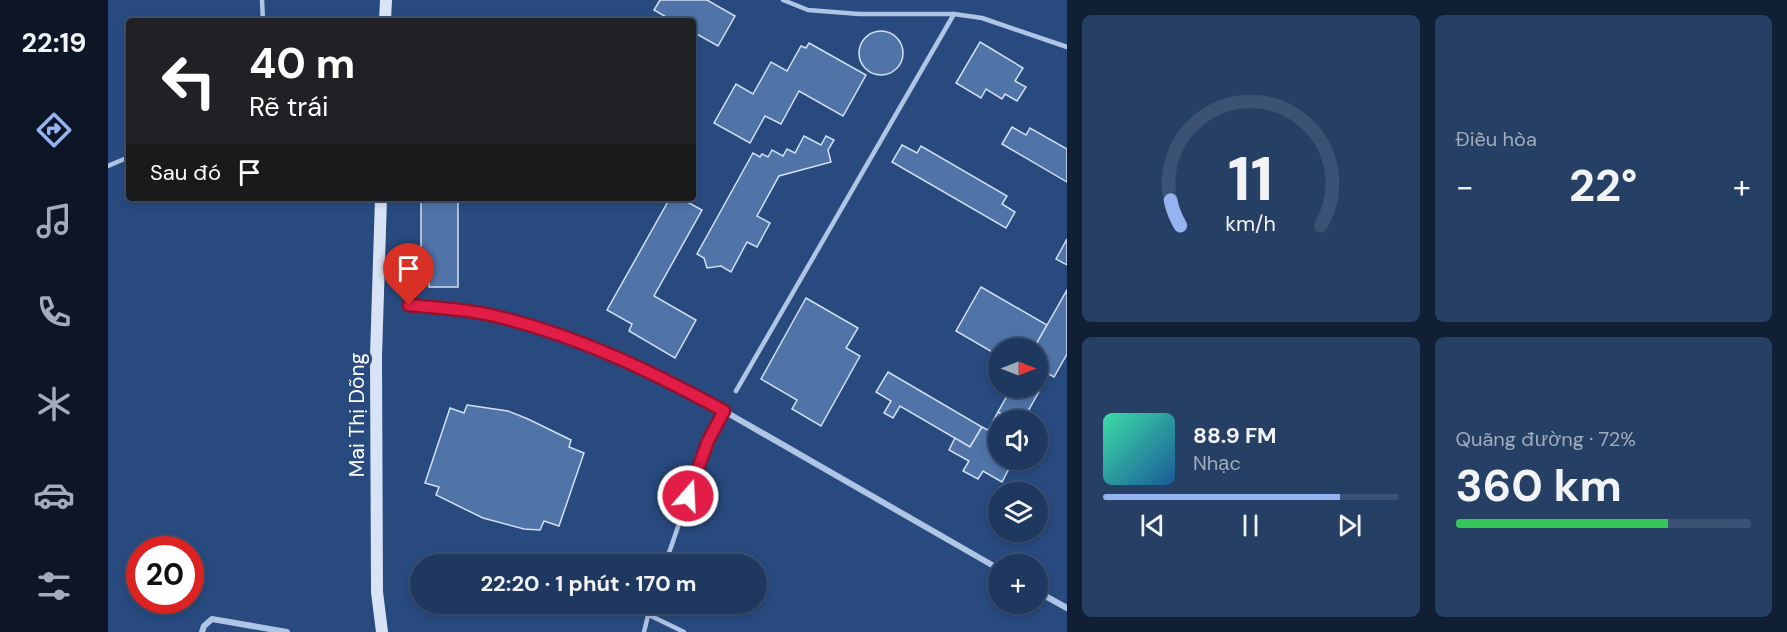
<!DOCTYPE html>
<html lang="vi">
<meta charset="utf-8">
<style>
body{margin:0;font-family:"DM Sans",sans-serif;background:#263f65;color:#f1f3f6;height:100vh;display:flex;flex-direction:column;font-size:22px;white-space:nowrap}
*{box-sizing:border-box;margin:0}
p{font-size:20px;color:#a1acbd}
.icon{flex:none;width:33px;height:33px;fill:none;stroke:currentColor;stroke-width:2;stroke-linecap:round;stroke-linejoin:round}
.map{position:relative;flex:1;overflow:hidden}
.details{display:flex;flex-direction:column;gap:15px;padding:15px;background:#101f34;width:720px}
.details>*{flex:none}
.guide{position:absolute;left:18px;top:18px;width:570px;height:183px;border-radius:6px;box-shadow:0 3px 9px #0003,0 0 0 2px #3c5274;background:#202124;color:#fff;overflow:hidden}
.needle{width:39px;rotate:90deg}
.fabs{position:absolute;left:880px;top:338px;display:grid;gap:12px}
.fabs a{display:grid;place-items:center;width:60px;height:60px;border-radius:50%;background:#1e385f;box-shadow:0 3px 9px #0003,0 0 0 2px #3c5274;font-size:30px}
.speed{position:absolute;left:18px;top:536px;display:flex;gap:12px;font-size:30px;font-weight:700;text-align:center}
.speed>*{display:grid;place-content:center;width:78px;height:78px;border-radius:50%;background:#1e385f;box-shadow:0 3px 9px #0003,0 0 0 2px #3c5274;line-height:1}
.speed .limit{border:9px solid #d22;background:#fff;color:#111}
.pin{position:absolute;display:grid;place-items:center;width:51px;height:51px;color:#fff;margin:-62px -26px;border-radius:50% 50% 50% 0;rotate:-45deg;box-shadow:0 0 6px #0007}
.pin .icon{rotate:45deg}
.me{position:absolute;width:66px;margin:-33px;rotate:19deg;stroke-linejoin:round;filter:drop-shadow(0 0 4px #0008)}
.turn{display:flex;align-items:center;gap:21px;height:126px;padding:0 24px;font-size:27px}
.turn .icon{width:78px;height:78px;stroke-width:2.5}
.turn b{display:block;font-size:42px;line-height:51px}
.then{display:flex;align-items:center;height:57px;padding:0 24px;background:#0003;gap:12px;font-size:22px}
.big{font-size:45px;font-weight:700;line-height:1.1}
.details .widget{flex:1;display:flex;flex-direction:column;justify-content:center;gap:9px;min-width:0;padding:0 21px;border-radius:9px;background:#263f65}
.details .dial{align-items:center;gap:0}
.dial svg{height:156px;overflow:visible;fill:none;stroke:#3c5274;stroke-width:7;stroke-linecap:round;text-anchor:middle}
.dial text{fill:#f1f3f6;stroke:none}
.song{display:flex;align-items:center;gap:18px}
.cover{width:72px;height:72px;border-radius:9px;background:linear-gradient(135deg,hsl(160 70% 55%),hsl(210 70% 35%))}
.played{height:6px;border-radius:3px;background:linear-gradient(90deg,#95b2f1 80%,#3c5274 80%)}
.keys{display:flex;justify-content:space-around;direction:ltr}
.heat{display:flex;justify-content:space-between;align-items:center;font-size:33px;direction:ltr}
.charge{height:9px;border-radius:4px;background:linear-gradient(90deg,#34c759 72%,#3c5274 0)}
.details .tiles{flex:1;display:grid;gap:15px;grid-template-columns:repeat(2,1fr)}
.trip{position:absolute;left:302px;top:554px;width:357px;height:60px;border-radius:30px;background:#1e385f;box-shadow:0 3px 9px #0003,0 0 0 2px #3c5274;font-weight:700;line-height:60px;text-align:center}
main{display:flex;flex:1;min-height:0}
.tab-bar{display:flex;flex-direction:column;width:108px;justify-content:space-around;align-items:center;background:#0c1626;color:#a1acbd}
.tab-bar .icon{width:42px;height:42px}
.tab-bar .active{color:#95b2f1}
.tab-bar b{font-size:27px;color:#f1f3f6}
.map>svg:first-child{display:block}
</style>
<main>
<nav class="tab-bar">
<b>22:19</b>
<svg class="icon active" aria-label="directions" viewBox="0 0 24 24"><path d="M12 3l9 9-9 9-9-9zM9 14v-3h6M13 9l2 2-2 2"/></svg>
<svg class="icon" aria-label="music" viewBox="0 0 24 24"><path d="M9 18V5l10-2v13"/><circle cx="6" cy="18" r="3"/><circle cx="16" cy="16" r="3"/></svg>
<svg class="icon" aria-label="phone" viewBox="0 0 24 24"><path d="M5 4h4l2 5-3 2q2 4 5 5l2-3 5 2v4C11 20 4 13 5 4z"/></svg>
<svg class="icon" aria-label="climate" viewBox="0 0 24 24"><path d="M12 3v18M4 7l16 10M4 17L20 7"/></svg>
<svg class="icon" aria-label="car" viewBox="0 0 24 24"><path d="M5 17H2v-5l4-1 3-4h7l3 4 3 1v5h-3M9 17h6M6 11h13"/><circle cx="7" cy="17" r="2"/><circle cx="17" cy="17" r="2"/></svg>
<svg class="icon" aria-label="filters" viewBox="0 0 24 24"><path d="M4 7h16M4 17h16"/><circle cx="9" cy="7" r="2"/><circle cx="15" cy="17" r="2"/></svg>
</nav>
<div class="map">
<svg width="959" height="632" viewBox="0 0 959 632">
<rect width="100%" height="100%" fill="#284a7f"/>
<!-- building -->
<g fill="#5073a8" stroke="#d1e0f4" stroke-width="1.5">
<polygon points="552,0 599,0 627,16 610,46 585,32 585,21 565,21 546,10"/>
<circle cx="773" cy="53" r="22"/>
<polygon points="872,42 915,68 907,81 918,87 909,101 897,94 894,99 878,89 873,98 848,83"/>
<polygon points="701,43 758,75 735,116 691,91 673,124 657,116 642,143 606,123 628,84 645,94 663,62 679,71 693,46 698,48"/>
<polygon points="904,127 918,135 922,128 959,149 959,182 894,144"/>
<polygon points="696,136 713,145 718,136 726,140 720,150 723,162 671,176 649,216 662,223 649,247 639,242 623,272 613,266 599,268 596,258 589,254 645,153 652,157 654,154 660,157 664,150 675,156 679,149 687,153"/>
<polygon points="794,145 809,153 813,146 899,196 894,204 907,212 898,228 784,162"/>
<polygon points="333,198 350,199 350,287 321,287 321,277 313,277 313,200 333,200"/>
<polygon points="562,198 572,198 594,210 546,296 588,320 567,358 521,331 524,324 499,310"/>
<polygon points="959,239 959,265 948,259"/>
<polygon points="873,287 939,325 926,348 891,348 891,356 848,331"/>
<polygon points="959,290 959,354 946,377 941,374 915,420 904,420 890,412 904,387 930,387 930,348 926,348"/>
<polygon points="698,298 750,328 738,348 752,356 713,426 684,409 689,400 653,379"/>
<polygon points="780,372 874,427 862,447 792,406 785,418 776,413 783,401 768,392"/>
<polygon points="359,405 400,411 420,419 463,440 461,447 476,453 451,526 436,521 432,530 416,529 375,518 328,495 331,487 317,483 342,408 356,413"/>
<polygon points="890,412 904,420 891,420 891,459 906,459 894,482 875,471 870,479 855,471 861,461 841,450 847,438 862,447 874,427 880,430"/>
</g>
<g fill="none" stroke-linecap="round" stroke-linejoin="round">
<!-- lane -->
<g stroke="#afc5e5" stroke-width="4.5">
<polyline points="154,0 155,21"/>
<polyline points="675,0 700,10 751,14 846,14 874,18 959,47"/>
<polyline points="0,166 21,157"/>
<path d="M301 305C330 308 359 310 387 316 438 328 486 348 533 369"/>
<polyline points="628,391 846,14"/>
<path d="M557 564C576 512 590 460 616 411"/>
<polyline points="539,614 576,632"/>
<polyline points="536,632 543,603"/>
</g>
<!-- street -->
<g stroke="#afc5e5" stroke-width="6">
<polyline points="533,369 616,411 891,569"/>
<polyline points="930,592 959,608"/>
<polyline points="94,632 96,626 104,619 179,632"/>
</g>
<!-- secondary -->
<g stroke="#d8e3f5" stroke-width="12">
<polyline points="277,21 278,0"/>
<polyline points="273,198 268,356 269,592 274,632"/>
</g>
</g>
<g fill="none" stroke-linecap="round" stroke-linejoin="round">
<!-- route casing -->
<g stroke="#92132f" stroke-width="15">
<path id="route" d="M301 305C330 308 359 309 387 316 468 335 543 371 616 411L600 441 580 496"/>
</g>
<!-- route -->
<use href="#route" stroke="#e11d48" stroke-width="10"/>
</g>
<g text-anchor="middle" stroke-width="6" stroke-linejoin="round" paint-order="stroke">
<!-- street labels -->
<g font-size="21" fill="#fff" stroke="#284a7f">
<text transform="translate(249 415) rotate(-90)" y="7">Mai Thị Dõng</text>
</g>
</g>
</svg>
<div class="fabs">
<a><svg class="needle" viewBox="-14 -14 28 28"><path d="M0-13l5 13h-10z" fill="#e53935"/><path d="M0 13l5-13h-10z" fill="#a1acbd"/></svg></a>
<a><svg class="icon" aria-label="sound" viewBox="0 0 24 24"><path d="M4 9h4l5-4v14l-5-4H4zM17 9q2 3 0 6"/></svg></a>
<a><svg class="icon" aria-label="layers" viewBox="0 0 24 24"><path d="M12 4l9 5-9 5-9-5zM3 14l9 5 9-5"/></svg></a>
<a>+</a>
</div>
<div class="speed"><div class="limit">20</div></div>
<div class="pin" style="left:301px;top:305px;background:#d93025"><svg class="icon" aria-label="arrive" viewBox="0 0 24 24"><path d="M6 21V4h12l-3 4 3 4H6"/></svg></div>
<svg class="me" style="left:580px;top:496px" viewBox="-20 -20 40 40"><circle r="17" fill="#e11d48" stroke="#fff" stroke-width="3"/><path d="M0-11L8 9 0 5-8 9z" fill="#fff"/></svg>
<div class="trip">22:20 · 1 phút · 170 m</div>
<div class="guide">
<div class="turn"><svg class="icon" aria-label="left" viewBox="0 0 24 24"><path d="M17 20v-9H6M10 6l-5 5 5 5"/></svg><div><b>40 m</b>Rẽ trái</div></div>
<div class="then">Sau đó<svg class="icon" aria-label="arrive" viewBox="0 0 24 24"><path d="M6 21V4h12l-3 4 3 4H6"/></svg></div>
</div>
</div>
<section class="details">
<div class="tiles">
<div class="widget dial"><svg viewBox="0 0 100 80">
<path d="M14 69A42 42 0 1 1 86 69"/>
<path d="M14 69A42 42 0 0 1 9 56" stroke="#95b2f1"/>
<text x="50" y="56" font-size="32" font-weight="700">11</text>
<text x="50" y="72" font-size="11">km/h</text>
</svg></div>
<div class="widget"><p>Điều hòa</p>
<div class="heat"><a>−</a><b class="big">22°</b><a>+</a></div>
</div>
<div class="widget">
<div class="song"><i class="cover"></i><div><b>88.9 FM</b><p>Nhạc</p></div></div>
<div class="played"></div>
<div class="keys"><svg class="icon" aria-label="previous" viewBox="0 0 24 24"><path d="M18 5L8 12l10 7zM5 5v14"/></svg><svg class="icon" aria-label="pause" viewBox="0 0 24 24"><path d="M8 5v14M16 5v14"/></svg><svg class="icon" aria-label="next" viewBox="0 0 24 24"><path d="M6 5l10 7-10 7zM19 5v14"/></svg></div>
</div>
<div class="widget"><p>Quãng đường · 72%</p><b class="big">360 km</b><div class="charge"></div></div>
</div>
</section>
</main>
